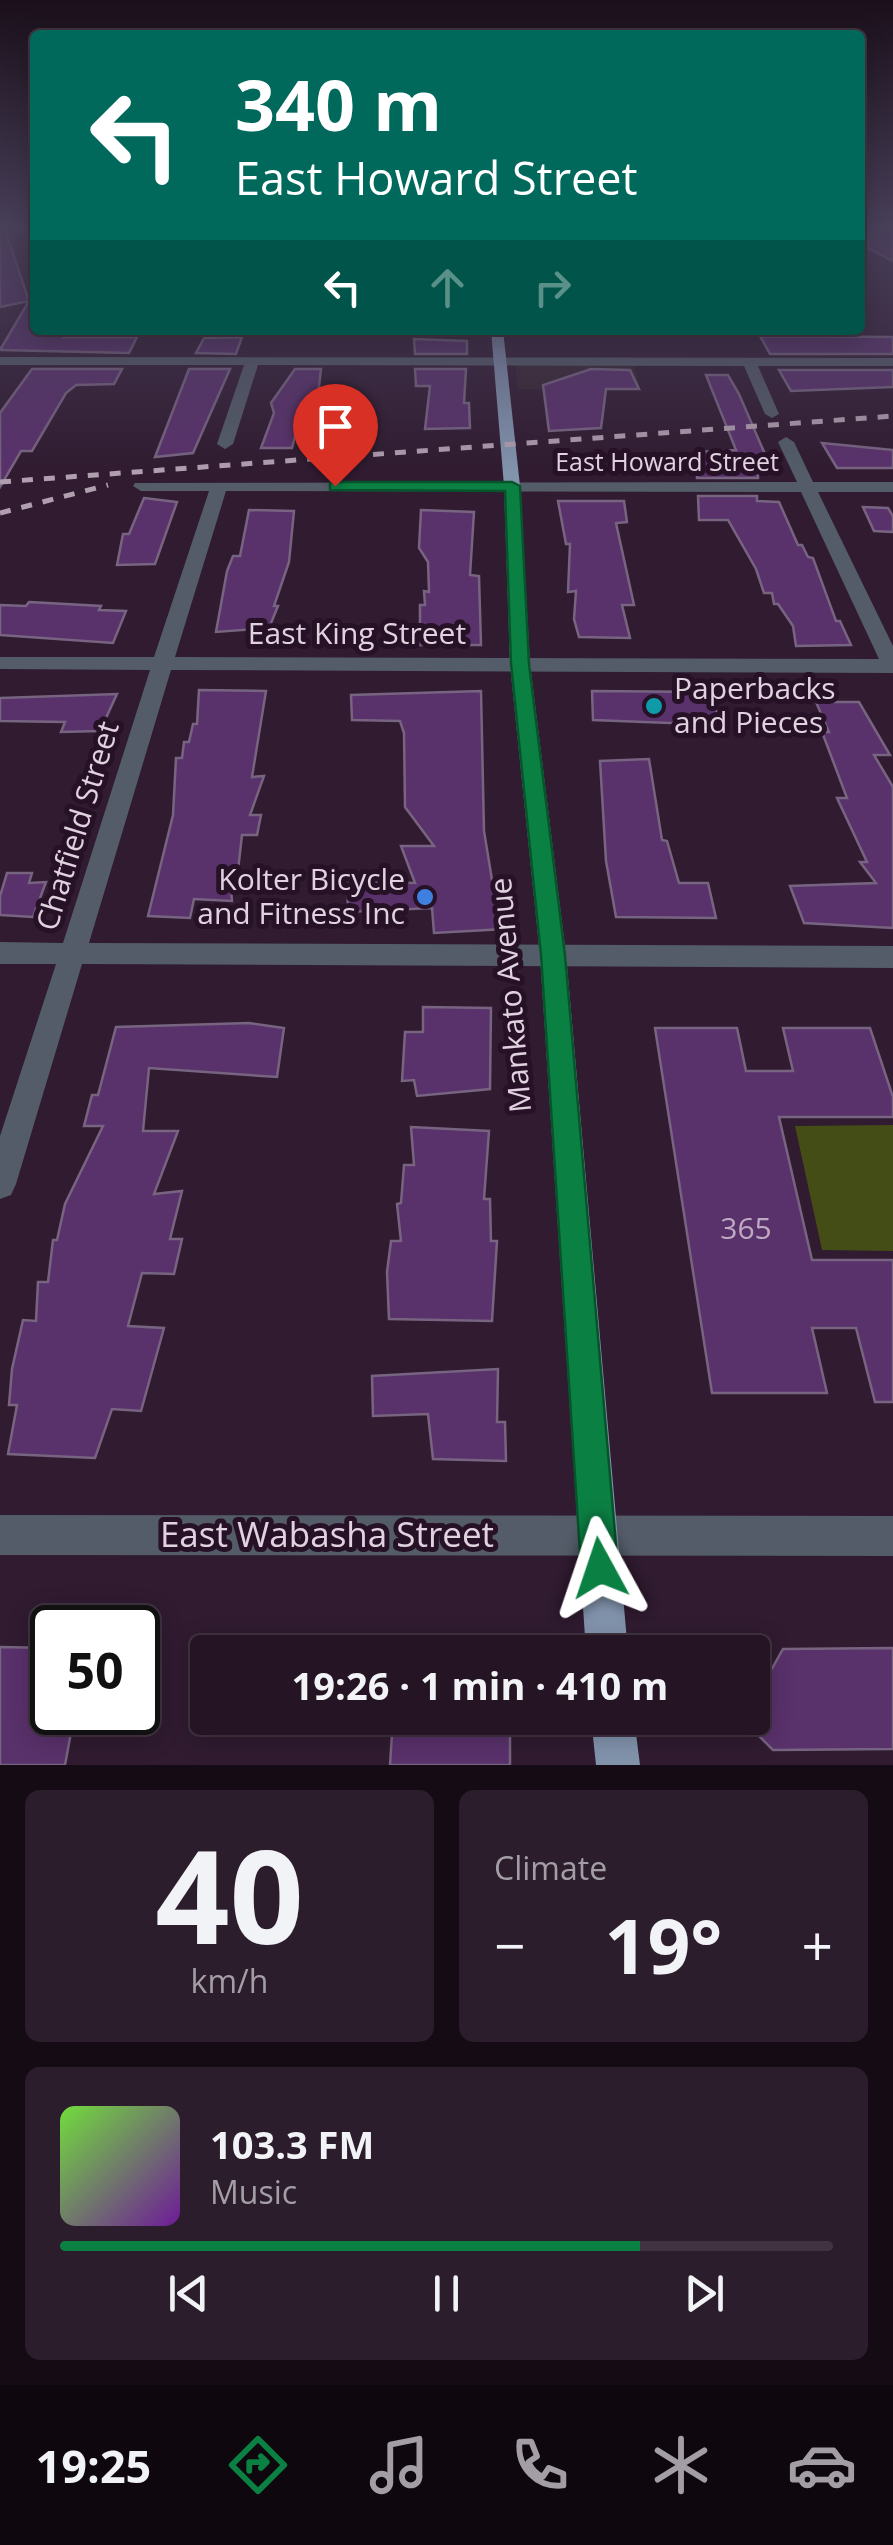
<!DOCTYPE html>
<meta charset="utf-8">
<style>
body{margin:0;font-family:"Open Sans",sans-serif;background:#2c1d2c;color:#f1f3f6;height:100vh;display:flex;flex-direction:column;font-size:38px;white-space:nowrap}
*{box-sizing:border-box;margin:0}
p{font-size:32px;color:#a39ea6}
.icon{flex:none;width:55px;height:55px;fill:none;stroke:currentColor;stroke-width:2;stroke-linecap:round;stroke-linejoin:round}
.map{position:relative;height:1765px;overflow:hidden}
.panel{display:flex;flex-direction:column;gap:25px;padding:25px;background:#140b14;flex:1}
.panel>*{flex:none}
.banner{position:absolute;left:30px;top:30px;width:835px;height:305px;border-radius:10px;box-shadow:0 5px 25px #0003,0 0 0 2px #413341;background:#00695c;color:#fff;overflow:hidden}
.speed{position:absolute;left:30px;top:1605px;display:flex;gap:20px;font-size:50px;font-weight:700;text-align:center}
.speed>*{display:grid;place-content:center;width:130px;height:130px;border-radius:50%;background:#241424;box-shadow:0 5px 25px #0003,0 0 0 2px #413341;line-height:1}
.speed .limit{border:5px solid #111;border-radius:15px;background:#fff;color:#111}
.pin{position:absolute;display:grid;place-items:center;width:85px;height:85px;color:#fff;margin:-102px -42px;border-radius:50% 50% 50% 0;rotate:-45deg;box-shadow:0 0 10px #0007}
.pin .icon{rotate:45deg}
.me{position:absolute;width:110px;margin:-55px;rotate:355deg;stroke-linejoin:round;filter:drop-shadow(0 0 8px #0008)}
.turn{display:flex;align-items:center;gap:35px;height:210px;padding:0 40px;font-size:45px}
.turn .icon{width:130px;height:130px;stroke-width:2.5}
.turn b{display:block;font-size:70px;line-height:85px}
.lanes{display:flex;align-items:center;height:95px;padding:0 40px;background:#0003;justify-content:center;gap:50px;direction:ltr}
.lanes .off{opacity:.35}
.big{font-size:75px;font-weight:700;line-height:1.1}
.panel .card{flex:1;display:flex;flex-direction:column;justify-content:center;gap:15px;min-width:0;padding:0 35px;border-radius:15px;background:#2c1d2c}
.panel .dial{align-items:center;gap:0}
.dial b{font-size:130px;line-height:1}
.song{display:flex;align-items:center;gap:30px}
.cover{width:120px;height:120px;border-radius:15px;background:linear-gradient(135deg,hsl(100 70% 55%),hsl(280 70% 35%))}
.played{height:10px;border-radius:5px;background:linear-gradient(90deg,#0b8043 75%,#413341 75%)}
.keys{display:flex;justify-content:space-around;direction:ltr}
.heat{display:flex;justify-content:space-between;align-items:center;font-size:55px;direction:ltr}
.panel .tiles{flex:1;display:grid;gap:25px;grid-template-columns:1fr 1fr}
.card:last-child{grid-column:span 2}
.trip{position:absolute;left:190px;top:1635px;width:580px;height:100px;border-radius:10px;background:#241424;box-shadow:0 5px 25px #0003,0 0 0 2px #413341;font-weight:700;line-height:100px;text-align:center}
.tab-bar{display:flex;height:160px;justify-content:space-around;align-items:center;background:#0e080e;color:#a39ea6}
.tab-bar .icon{width:70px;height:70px}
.tab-bar .selected{color:#0b8043}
.tab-bar b{font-size:45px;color:#f1f3f6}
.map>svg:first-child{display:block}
</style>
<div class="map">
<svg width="893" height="1765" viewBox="0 0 893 1765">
<rect width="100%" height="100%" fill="#301b30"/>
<!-- commercial -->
<polygon fill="#36252f" points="632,357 640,389 517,389 515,358"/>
<!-- green -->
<polygon fill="#444d16" points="893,1125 893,1251 822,1250 795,1126"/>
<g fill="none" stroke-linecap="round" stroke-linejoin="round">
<!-- stream -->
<polyline stroke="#36619a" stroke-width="4" points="0,231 35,229"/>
</g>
<!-- building -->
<g fill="#59316b" stroke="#776481" stroke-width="2.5">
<polygon points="860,226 893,226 893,261 860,244"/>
<polygon points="0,227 4,227 29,301 35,304 35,330 68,330 64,337 137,337 129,353 0,350 29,301 0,307"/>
<polygon points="760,336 893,337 893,354 770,354"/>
<polygon points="242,337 236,354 196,353 204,338"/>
<polygon points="414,339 467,341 467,354 415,354"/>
<polygon points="32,369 122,369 114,384 76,385 66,393 32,451 21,451 0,487 0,413"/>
<polygon points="189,369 230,369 193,453 155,457"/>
<polygon points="295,369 321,369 317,405 313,415 301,414 292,448 261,448 274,413 271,403"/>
<polygon points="415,369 466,369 464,403 469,403 470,428 425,429 430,386 416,386"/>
<polygon points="591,369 630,370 639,389 606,389 601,428 549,431 543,385"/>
<polygon points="779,370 893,370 893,387 791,391"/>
<polygon points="706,375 728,375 739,394 771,468 758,468 758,478 697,478 696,452 736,450"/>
<polygon points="822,443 893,450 893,468 837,468"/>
<polygon points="698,496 757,496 757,501 779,502 798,545 802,545 808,557 813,558 836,621 840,621 851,645 796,646 793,626 778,604 774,604 772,593 764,593 756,569 728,520 699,520"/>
<polygon points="144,498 177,502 155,564 117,565 123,534 129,534"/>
<polygon points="558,501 624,501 627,522 616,523 634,605 622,605 630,638 579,637 574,619 576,591 568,592 570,544 566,544"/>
<polygon points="863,507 888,508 893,516 893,532 874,531"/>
<polygon points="249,510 294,511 289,562 274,606 278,606 269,628 216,632 227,571 233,556 240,556"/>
<polygon points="421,510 474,512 470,575 479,576 481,645 420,645 420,605 425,605 424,591 429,592 428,562 419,548"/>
<polygon points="29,602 101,606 99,610 126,611 113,643 0,635 0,605 26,606"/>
<polygon points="199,690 266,691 252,777 264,776 250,815 261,815 257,835 242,835 237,879 230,879 232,901 194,899 190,918 148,916 173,815 176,758 182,758 184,742 189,742 193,724 197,724"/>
<polygon points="481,691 484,831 493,886 500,886 504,929 434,933 432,908 347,912 349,881 415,883 401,846 434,846 405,807 404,733 400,721 352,720 351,695"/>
<polygon points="592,691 712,692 720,725 593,720"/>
<polygon points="117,694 100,731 61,732 65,722 0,721 0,698"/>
<polygon points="816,702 859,702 890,755 874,755 893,787 893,928 804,923 790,886 876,883 860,862 867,862 837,798 847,798 822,732 829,732"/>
<polygon points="649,759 662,840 667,841 679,883 708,883 716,918 616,917 606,861 600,761"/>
<polygon points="7,873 32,873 29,883 46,882 33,917 0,915 0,896"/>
<polygon points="423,1007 491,1008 490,1089 417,1096 414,1080 402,1081 405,1032 423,1032"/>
<polygon points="249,1023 284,1028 277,1077 149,1068 143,1131 178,1131 154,1194 182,1191 170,1239 182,1239 174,1274 142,1273 128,1326 164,1328 141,1411 112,1409 95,1458 8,1454 17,1405 9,1405 12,1369 23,1320 36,1321 38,1282 48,1282 53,1240 57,1240 65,1204 103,1126 84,1126 92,1095 98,1095 116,1027"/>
<polygon points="655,1028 737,1028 746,1071 793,1071 783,1028 870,1028 893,1097 893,1117 779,1117 812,1260 893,1260 893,1402 875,1402 856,1328 812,1328 827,1393 712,1393"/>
<polygon points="411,1127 489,1131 484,1199 490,1199 491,1241 497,1241 492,1321 389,1319 387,1272 391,1241 401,1241 397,1204 401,1203 404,1165 414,1165"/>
<polygon points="498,1369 497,1422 505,1422 506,1461 433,1459 428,1414 373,1416 372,1376"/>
<polygon points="0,1647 52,1648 52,1727 72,1727 65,1765 0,1765"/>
<polygon points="893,1648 893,1749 773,1750 743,1720 752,1718 752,1704 783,1649"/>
<polygon points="393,1718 510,1718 510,1765 390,1765"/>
</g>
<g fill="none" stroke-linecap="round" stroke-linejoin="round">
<!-- minor -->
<g fill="#535c68" fill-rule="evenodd">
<polygon points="0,357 893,358 893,366 758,366 779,414 772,418 765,414 744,366 258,365 233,444 225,449 217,444 244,365 0,365"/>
<path d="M786 437 794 442 813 482H893V492H818L893 646V673L171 670 89 943 893 946V968L82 964 16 1184 11 1195 0 1199V1136L56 964H0V942L63 943 150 670 0 669V657H154L209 491H141L133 486 135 483 797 482 778 442ZM226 491 801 492 879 659 175 657Z"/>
<polygon points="0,1515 893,1516 893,1556 0,1555"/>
</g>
<!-- major -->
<g fill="#8293ac" fill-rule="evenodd">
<polygon points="491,330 503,330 520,486 530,664 566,955 628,1652 586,1652 540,955 510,664 504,486"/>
<polygon points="591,1718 634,1718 640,1765 596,1765"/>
</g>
<!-- rail -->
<g stroke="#b09faf" stroke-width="5" stroke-dasharray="11 11" stroke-linecap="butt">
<polyline points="0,482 893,416"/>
<polyline points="0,513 108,485"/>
</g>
</g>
<!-- sky -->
<linearGradient id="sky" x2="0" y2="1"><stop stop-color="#1a0f1a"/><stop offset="0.48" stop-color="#483f59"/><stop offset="1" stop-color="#483f59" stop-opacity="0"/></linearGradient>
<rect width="893" height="473" fill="url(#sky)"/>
<!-- route -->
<polygon fill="#0b8043" stroke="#07532c" stroke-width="2.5" points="335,482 512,482 520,486 529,664 565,955 618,1568 612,1581 600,1586 587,1581 581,1568 541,955 511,664 505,491 330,490 330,483"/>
<!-- markers -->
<circle fill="#0f9aa8" stroke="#261126" stroke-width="4" cx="654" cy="706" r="10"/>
<circle fill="#3f7fe0" stroke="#261126" stroke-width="4" cx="425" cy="897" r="10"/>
<g text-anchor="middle" stroke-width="10" stroke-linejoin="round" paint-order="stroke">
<!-- far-street labels -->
<g font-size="25" fill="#e1d2e0" stroke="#261126">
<text x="667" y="471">East Howard Street</text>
</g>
<!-- street labels -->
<g font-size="30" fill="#e1d2e0" stroke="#261126">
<text x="357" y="644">East King Street</text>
<text transform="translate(78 826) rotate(-73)" y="10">Chatfield Street</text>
<text transform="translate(511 995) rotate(-95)" y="10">Mankato Avenue</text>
</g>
<!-- poi labels -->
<g font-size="30" fill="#e1d2e0" stroke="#261126" text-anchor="start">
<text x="674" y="699">Paperbacks<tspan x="674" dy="34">and Pieces</tspan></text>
<text x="405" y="890" text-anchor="end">Kolter Bicycle<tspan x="405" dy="34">and Fitness Inc</tspan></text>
</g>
<!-- near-number labels -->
<g font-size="30" fill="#bfaac3">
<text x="746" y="1239">365</text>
</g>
<!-- near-street labels -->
<g font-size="35" fill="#e1d2e0" stroke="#261126">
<text x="327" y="1547">East Wabasha Street</text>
</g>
</g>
</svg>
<div class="speed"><div class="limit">50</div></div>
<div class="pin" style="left:335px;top:486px;background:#d93025"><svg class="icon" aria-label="arrive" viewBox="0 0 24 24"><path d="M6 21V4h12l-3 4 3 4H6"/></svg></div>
<svg class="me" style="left:600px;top:1568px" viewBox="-20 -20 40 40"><path d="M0-17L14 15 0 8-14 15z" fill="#0b8043" stroke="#fff" stroke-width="4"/></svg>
<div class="trip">19:26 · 1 min · 410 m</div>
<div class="banner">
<div class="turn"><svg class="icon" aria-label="left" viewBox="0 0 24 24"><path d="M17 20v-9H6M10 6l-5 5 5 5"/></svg><div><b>340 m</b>East Howard Street</div></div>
<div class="lanes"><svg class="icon" aria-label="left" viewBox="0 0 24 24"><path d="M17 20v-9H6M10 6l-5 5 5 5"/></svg><svg class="icon off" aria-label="ahead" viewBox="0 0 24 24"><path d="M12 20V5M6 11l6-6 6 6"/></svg><svg class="icon off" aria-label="right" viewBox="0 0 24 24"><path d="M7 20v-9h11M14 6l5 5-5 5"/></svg></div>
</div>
</div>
<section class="panel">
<div class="tiles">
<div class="card dial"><b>40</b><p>km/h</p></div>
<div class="card"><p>Climate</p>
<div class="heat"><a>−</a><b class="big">19°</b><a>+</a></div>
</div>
<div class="card">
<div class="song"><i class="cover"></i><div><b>103.3 FM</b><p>Music</p></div></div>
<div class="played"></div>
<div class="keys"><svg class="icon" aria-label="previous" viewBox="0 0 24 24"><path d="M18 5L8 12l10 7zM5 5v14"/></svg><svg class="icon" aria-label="pause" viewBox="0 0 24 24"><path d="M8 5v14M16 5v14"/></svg><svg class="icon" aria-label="next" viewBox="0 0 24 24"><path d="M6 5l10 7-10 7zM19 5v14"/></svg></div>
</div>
</div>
</section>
<nav class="tab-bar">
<b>19:25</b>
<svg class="icon selected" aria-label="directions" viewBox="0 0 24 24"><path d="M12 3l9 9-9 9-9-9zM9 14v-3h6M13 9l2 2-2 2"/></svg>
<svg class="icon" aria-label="music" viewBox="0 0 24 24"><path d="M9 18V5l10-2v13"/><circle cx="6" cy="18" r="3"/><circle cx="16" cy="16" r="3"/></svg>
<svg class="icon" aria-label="phone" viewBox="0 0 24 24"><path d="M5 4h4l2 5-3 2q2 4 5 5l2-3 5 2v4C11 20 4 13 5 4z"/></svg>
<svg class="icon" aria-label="climate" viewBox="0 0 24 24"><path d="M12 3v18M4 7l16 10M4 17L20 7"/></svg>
<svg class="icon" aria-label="car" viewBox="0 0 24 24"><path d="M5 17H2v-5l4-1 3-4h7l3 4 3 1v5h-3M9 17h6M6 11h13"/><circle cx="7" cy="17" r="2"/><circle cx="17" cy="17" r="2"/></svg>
</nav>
